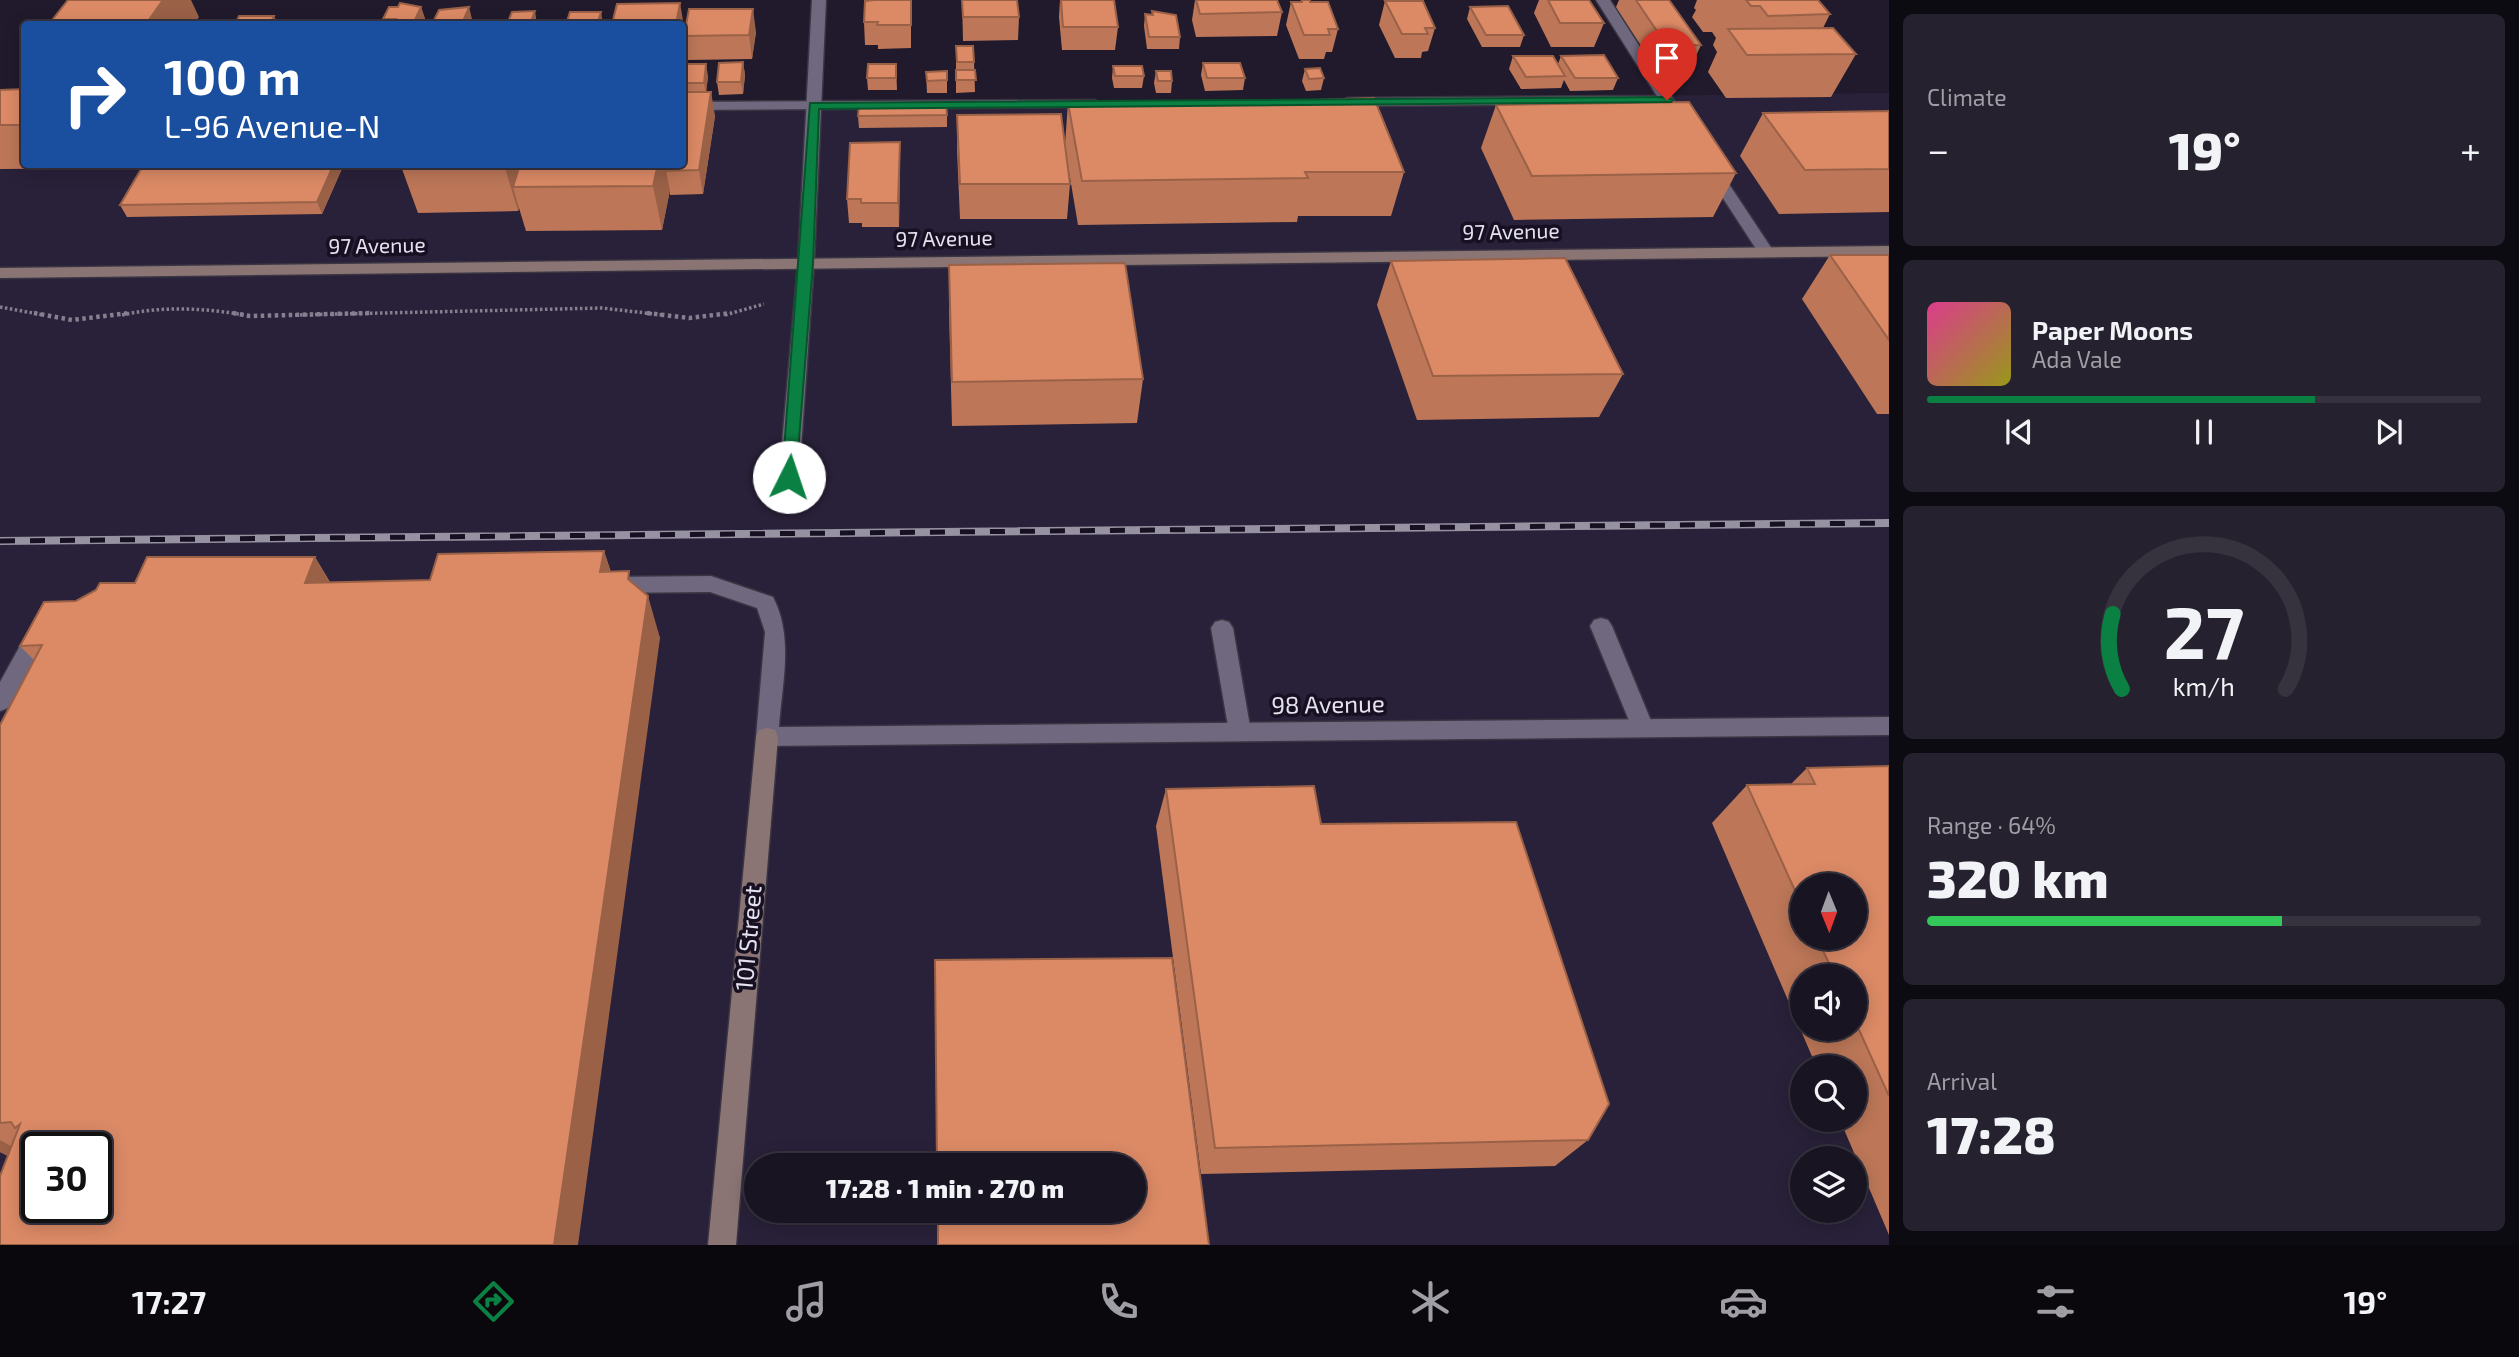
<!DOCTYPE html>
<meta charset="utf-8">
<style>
body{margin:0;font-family:"Exo 2",sans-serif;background:#25212e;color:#f1f3f6;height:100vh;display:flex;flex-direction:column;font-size:26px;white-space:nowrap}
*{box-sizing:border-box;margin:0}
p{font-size:23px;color:#9f9ea5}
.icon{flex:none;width:38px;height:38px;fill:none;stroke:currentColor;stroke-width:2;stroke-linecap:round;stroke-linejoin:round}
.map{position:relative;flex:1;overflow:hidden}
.sheet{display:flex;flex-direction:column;gap:14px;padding:14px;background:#0d0b12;width:630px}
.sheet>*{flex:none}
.hud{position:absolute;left:21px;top:21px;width:665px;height:147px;border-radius:7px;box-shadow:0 4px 18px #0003,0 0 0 2px #36333f;background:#1a4fa0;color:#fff;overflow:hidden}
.needle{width:46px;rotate:179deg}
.buttons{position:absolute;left:1790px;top:873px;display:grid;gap:14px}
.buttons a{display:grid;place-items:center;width:77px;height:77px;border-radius:50%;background:#181421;box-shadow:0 4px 18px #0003,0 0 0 2px #36333f;font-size:35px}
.speed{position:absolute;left:21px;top:1132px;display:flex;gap:14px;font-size:35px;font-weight:700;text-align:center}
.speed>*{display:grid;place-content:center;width:91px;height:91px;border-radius:50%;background:#181421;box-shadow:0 4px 18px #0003,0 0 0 2px #36333f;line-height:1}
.speed .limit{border:4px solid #111;border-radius:10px;background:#fff;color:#111}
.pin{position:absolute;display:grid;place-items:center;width:60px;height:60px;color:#fff;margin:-72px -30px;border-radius:50% 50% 50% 0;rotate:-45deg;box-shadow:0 0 7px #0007}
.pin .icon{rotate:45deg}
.me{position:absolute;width:77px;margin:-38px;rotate:4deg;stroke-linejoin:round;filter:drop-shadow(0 0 5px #0008)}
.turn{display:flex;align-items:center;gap:24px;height:147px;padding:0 28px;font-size:32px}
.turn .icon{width:91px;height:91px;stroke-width:2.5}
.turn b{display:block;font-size:49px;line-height:60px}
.big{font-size:52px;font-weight:800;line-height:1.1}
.sheet .tile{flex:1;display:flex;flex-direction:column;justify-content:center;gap:10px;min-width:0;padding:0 24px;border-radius:10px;background:#25212e}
.sheet .dial{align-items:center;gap:0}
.dial svg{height:182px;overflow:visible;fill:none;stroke:#36333f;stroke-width:7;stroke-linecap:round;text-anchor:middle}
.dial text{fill:#f1f3f6;stroke:none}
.song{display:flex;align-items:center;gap:21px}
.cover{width:84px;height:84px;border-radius:10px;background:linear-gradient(135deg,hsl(330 70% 55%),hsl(60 70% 35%))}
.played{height:7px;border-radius:4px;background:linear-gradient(90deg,#0b8043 70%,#36333f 70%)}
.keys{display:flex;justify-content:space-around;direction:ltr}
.heat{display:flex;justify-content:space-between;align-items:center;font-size:38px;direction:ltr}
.charge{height:10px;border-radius:5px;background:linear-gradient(90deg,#34c759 64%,#36333f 0)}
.trip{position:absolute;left:744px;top:1153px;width:402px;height:70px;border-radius:35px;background:#181421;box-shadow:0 4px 18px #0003,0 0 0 2px #36333f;font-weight:800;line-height:70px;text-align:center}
.dock{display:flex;height:112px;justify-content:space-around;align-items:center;background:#0a080d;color:#9f9ea5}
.dock .icon{width:49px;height:49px}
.dock .current{color:#0b8043}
.dock b{font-size:32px;color:#f1f3f6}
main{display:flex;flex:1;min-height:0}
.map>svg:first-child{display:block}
</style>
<main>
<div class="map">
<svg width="1889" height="1245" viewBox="0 0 1889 1245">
<rect width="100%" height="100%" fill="#201a2c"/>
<!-- built -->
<path fill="#292139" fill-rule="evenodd" d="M1889 93V1245H0V111L24 164H682L683 106ZM1802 886H1855V938H1802ZM1802 976H1855V1029H1802ZM1802 1068H1855V1120H1802ZM37 1148H96V1208H37ZM1802 1158H1855V1211H1802ZM756 1166H1134V1211H756Z"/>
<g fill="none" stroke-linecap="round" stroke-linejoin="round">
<!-- lane casing -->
<g stroke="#3a3543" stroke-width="3">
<g id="lane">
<polygon points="1596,0 1610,0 1680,110 1678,113 1668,113 1662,104 1347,106 1340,102 1347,98 1657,96"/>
<polygon points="1095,100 1102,104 1100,107 682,110 682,102"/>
<polygon points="1712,164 1717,166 1774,252 1772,256 1760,256 1758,252 1704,169"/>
<polygon points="1601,618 1608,620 1612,626 1654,728 1651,735 1643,737 1635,735 1632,728 1590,626 1594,620"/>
<polygon points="1222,620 1229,622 1233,628 1251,732 1248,739 1240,741 1232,739 1229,732 1211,628 1215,622"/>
</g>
</g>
<!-- street casing -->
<g stroke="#3a3543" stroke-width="3">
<g id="street">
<polygon points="812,0 826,0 814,263 799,477 789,484 779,477 798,263"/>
<path d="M711 576 773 597C794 637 782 684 779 727L1889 717V735L767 746 759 744 756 737 765 632 757 608 710 592 605 593 598 591 595 585 598 579 605 577Z"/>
<polygon points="50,628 57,630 61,636 57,642 37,656 8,708 0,711 0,682 21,644"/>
</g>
</g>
<!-- secondary casing -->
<g stroke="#3a3543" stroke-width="3">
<g id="secondary">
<polygon points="1889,246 1889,256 0,278 0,268"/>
<polygon points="767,728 775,730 778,737 736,1245 708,1245 756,737 759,730"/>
</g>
</g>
<!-- path-far1 -->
<g stroke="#858090" stroke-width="3.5" stroke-dasharray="2.5 2.5" stroke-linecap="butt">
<polyline points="0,307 44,315"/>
<path d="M122 315C161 306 205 308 244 315"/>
<polyline points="295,315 602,308 663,315"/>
<polyline points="725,315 764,304"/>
</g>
<!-- path -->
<g stroke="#858090" stroke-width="4.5" stroke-dasharray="3.5 3.5" stroke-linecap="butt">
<polyline points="34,313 72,320 129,313"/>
<polyline points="233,313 250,316 372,313"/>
<polyline points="647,313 689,318 731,313"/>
</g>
<!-- lane -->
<use href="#lane" fill="#6f687e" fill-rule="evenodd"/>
<!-- street -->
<use href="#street" fill="#6f687e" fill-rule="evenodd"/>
<!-- secondary -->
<use href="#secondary" fill="#8a7574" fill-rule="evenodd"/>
<!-- rail casing -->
<g stroke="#9792a1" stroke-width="8">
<polyline id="rail" points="0,541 1889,523"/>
</g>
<!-- rail -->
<use href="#rail" stroke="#161022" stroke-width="5" stroke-dasharray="15" stroke-linecap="butt"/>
</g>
<!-- wall -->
<g fill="#bd7758" fill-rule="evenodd">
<polygon points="911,0 911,48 878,49 878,45 865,45 864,22"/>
<polygon points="962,0 1019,17 1018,40 963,41"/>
<polygon points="1060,0 1114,0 1118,27 1115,50 1062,50 1059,17"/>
<polygon points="1195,0 1277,0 1282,12 1277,36 1196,37 1192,20"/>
<polygon points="1301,0 1310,0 1310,2 1338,29 1332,52 1326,52 1324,59 1299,59 1286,25 1291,2 1300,2"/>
<polygon points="1539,0 1589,0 1604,23 1594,47 1551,47 1534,13"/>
<polygon points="1619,0 1669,0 1701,45 1690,69 1656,69 1616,7"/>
<polygon points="1697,0 1818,0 1830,14 1823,28 1856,54 1831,97 1726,98 1708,72 1717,52 1713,45 1716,38 1712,32 1703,32 1692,17 1696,10 1694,8"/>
<polygon points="1385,1 1435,28 1428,51 1422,52 1421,58 1395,58 1379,25"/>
<polygon points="421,7 425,19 422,24 384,24 383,19"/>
<polygon points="1470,7 1524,35 1520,47 1482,47 1467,19"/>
<polygon points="1152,11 1180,37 1179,49 1147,49 1144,26 1145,14 1152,15"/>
<polygon points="756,32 752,59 688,60 684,36"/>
<polygon points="956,46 974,62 975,92 956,93"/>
<polygon points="1513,56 1558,64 1561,56 1618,78 1613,90 1570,91 1564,80 1561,88 1521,89 1509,69"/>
<polygon points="743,62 745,75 743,94 719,95 717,82"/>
<polygon points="1203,63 1245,78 1243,90 1205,91 1201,75"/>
<polygon points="682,64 708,76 706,92 715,116 703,194 670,195 670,190 662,230 526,231 519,208 518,211 418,213 402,169 682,164"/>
<polygon points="896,64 897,90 868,90 867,78"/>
<polygon points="1113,66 1144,76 1142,88 1114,88 1112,78"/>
<polygon points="1305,69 1324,78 1321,90 1306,91 1302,81"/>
<polygon points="1156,71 1172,81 1171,93 1156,93 1154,83"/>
<polygon points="926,72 947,80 947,93 927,93"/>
<polygon points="24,89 24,164 344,164 322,214 127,217 120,205 142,168 0,169 0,90"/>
<polygon points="1068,103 1404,172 1391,216 1298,216 1297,222 1078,225 1067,160 1070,184 1067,219 960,219 957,150 957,115 1065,144"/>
<polygon points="1496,105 1736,173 1713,217 1514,220 1481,148"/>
<polygon points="1889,111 1889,212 1779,214 1740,156 1763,113"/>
<polygon points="947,115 947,127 859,128 858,116"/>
<polygon points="900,166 899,227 862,227 862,223 849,223 847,199"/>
<polygon points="1830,255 1889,255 1889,414 1877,414 1802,299"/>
<polygon points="1391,261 1623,374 1599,417 1417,420 1377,305"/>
<polygon points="949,265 1143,379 1137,423 952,426 949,310"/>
<polygon points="604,551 611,572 632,582 660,638 8,1156 0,1152 0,725 34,660 20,646 76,601 135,583 315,557 330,582 430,580"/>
<path d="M1889 766V1235L1840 1120H1855V1068H1817L1712 823 1747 785 1791 784 1807 768ZM1802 886 1855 938H1802ZM1802 976H1855V1029H1802Z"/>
<polygon points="1166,789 1321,824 1588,1140 1555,1166 1201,1174 1156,826"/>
</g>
<!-- shaded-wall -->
<g fill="#9a6147">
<polygon points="163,0 191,0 199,17 194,24 146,24"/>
<polygon points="680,3 684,26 682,35 682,24 676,24"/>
<polygon points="421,7 425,19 422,24 413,24"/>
<polygon points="469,7 472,19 470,24 462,24"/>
<polygon points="753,9 756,32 752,59 749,35"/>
<polygon points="535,11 537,24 530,24"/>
<polygon points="601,12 603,24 597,24"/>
<polygon points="274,16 278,24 270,24"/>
<polygon points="743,62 745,75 743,94 741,82"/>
<polygon points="706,64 708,76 706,95 704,83"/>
<polygon points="711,92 715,116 703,194 699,170"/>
<polygon points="900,142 900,166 899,227 898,203"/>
<polygon points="334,164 344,164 322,214 317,202"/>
<polygon points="506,164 528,164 513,187 519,208 518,211 505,168"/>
<polygon points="658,164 674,164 666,171 670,190 662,230 653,186"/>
<polygon points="604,551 617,593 600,572"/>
<polygon points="315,557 339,599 305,583"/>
<polygon points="648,596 660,638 578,1245 554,1245"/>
<polygon points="0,1140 18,1150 10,1157 0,1152"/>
</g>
<!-- building -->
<g fill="#dc8a66" stroke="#9a6147" stroke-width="2" fill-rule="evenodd">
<polygon points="68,0 163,0 146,24 49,24"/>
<polygon points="875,0 911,0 911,25 877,25 878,22 864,22 865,1"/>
<polygon points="962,0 1017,0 1019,17 963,17"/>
<polygon points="1061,0 1114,0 1118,27 1063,27"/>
<polygon points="1196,0 1277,0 1282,12 1200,14"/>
<polygon points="1302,0 1310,0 1310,2 1328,2 1338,29 1328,29 1330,35 1304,35 1291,2 1302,2"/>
<polygon points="1548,0 1589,0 1604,23 1560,23"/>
<polygon points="1636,0 1669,0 1701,45 1667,46"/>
<polygon points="1746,0 1818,0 1830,14 1768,16 1760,6 1751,6"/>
<polygon points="1385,1 1423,1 1435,28 1425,28 1428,34 1402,34"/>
<polygon points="400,3 421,7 413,24 393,24 396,19 383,19 389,7 398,7"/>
<polygon points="680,3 676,24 612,24 617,4"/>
<polygon points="1508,6 1524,35 1486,35 1470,7"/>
<polygon points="469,7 462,24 432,24 439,10"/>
<polygon points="689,9 753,9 749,35 684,36"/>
<polygon points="535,11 530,24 507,24 512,12"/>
<polygon points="1152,11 1176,15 1180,37 1149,37 1145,14 1153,15"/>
<polygon points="570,12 601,12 597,24 566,24"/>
<polygon points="239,16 274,16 270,24 235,24"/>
<polygon points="341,21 339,24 284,24 285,22"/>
<polygon points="1833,28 1856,54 1747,55 1728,29"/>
<polygon points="956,46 973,46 974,62 957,62"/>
<polygon points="1604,55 1618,78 1575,78 1561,56"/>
<polygon points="1513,56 1553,56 1565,76 1526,77"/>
<polygon points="743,62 741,82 717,82 719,63"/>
<polygon points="1203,63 1240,63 1245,78 1207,78"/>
<polygon points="682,64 706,64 704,83 682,83"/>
<polygon points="868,64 896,64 896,78 867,78"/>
<polygon points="1113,66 1142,66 1144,76 1115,76"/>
<polygon points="1320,68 1324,78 1309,79 1305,69"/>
<polygon points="956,70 975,70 976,80 956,80"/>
<polygon points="947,71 947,80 927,81 926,72"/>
<polygon points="1156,71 1171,71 1172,81 1158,81"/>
<polygon points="24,89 24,125 0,125 0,90"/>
<polygon points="682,92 711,92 699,170 666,171 667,164 682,164"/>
<polygon points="1374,98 1404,172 1305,172 1308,178 1082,181 1068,103 1284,101"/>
<polygon points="1689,102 1736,173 1532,176 1496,105"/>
<polygon points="946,104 947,115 858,116 859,105"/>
<polygon points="1889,111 1889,169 1805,170 1763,113"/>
<polygon points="1061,114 1070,184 960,184 957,115"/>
<polygon points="900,142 898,203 861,203 861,199 847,199 850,143"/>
<polygon points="144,164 334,164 317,202 120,205"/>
<polygon points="404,164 506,164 505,168 402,169"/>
<polygon points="520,164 658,164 653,186 513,187"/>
<polygon points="1830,255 1889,255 1889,340"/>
<polygon points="1565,258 1623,374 1433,376 1391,261"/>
<polygon points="1125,263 1143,379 952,382 949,265"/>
<path d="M604 551 600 572 629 571 628 579 648 596 554 1245H0V1176L20 1124 15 1128 11 1122 0 1123V725L42 645 20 646 44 602 76 601 96 590 100 583H135L147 557H315L305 583 430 580 438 554ZM37 1148H96V1208H37Z"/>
<polygon points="1889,766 1889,1096 1855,1021 1855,976 1835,976 1817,938 1855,938 1855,886 1802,886 1802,906 1747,785 1815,784 1807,768"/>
<polygon points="1314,786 1321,824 1516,822 1609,1104 1588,1140 1215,1148 1166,789"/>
<polygon points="1172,958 1209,1245 938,1245 938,1211 1134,1211 1134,1166 937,1166 935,960"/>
</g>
<!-- route -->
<polygon fill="#0b8043" stroke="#07532c" stroke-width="2" points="1667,97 1673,100 1671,102 819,109 813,264 796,477 789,483 782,477 810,103"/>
<g text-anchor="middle" stroke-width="7" stroke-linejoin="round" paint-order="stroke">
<!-- far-street labels -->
<g font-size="21" fill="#e5e1ee" stroke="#161022">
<text transform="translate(1511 232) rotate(-1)" y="7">97 Avenue</text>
<text transform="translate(944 239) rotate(-1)" y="7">97 Avenue</text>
<text transform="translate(377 246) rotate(-1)" y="7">97 Avenue</text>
</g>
<!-- street labels -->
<g font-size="24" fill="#e5e1ee" stroke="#161022">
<text transform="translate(1328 705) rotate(-1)" y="8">98 Avenue</text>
<text transform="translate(749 938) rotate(-85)" y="8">101 Street</text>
</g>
</g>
</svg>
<div class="buttons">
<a><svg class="needle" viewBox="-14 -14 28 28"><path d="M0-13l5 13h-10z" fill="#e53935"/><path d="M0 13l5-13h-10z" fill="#9f9ea5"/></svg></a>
<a><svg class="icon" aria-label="sound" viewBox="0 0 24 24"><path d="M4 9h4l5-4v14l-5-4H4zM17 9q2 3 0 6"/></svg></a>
<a><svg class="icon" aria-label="search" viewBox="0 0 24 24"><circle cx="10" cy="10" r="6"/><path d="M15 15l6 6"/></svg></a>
<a><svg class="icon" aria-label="layers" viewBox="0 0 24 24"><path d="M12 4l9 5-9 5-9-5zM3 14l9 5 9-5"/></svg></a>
</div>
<div class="speed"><div class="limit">30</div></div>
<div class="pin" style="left:1667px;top:100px;background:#d93025"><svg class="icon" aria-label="arrive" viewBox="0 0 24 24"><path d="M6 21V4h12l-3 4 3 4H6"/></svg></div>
<svg class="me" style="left:789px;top:477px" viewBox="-20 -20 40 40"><circle r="19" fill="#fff"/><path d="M0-13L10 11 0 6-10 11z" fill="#0b8043"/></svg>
<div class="trip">17:28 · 1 min · 270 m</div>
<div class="hud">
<div class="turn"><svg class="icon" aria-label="right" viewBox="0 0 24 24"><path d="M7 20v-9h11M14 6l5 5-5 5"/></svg><div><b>100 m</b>L-96 Avenue-N</div></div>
</div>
</div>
<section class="sheet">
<div class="tile"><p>Climate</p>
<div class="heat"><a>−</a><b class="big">19°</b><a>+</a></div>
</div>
<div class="tile">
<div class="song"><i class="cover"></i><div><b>Paper Moons</b><p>Ada Vale</p></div></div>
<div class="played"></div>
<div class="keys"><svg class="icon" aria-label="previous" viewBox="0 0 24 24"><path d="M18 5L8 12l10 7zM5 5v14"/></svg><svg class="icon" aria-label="pause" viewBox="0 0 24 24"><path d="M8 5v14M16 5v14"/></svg><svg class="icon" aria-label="next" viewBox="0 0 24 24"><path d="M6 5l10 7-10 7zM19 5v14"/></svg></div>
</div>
<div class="tile dial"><svg viewBox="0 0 100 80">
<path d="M14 69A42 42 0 1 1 86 69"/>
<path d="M14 69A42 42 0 0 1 10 36" stroke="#0b8043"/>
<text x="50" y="56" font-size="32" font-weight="700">27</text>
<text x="50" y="72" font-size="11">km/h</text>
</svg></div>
<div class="tile"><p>Range · 64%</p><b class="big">320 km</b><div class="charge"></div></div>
<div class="tile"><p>Arrival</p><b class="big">17:28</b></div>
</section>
</main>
<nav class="dock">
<b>17:27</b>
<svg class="icon current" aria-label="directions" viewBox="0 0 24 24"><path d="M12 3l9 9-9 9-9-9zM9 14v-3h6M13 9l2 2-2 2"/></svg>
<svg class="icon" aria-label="music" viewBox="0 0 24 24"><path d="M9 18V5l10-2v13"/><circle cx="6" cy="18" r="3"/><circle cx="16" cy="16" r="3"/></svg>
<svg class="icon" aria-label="phone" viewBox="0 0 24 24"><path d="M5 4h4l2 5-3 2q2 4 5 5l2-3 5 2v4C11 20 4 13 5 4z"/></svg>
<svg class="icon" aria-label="climate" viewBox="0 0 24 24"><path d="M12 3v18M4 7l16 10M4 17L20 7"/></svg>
<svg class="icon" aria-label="car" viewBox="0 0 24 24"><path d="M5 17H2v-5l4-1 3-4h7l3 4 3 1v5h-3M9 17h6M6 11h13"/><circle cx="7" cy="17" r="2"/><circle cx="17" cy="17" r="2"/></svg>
<svg class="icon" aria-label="filters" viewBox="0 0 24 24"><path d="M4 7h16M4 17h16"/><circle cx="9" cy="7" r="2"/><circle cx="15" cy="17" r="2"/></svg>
<b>19°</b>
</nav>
